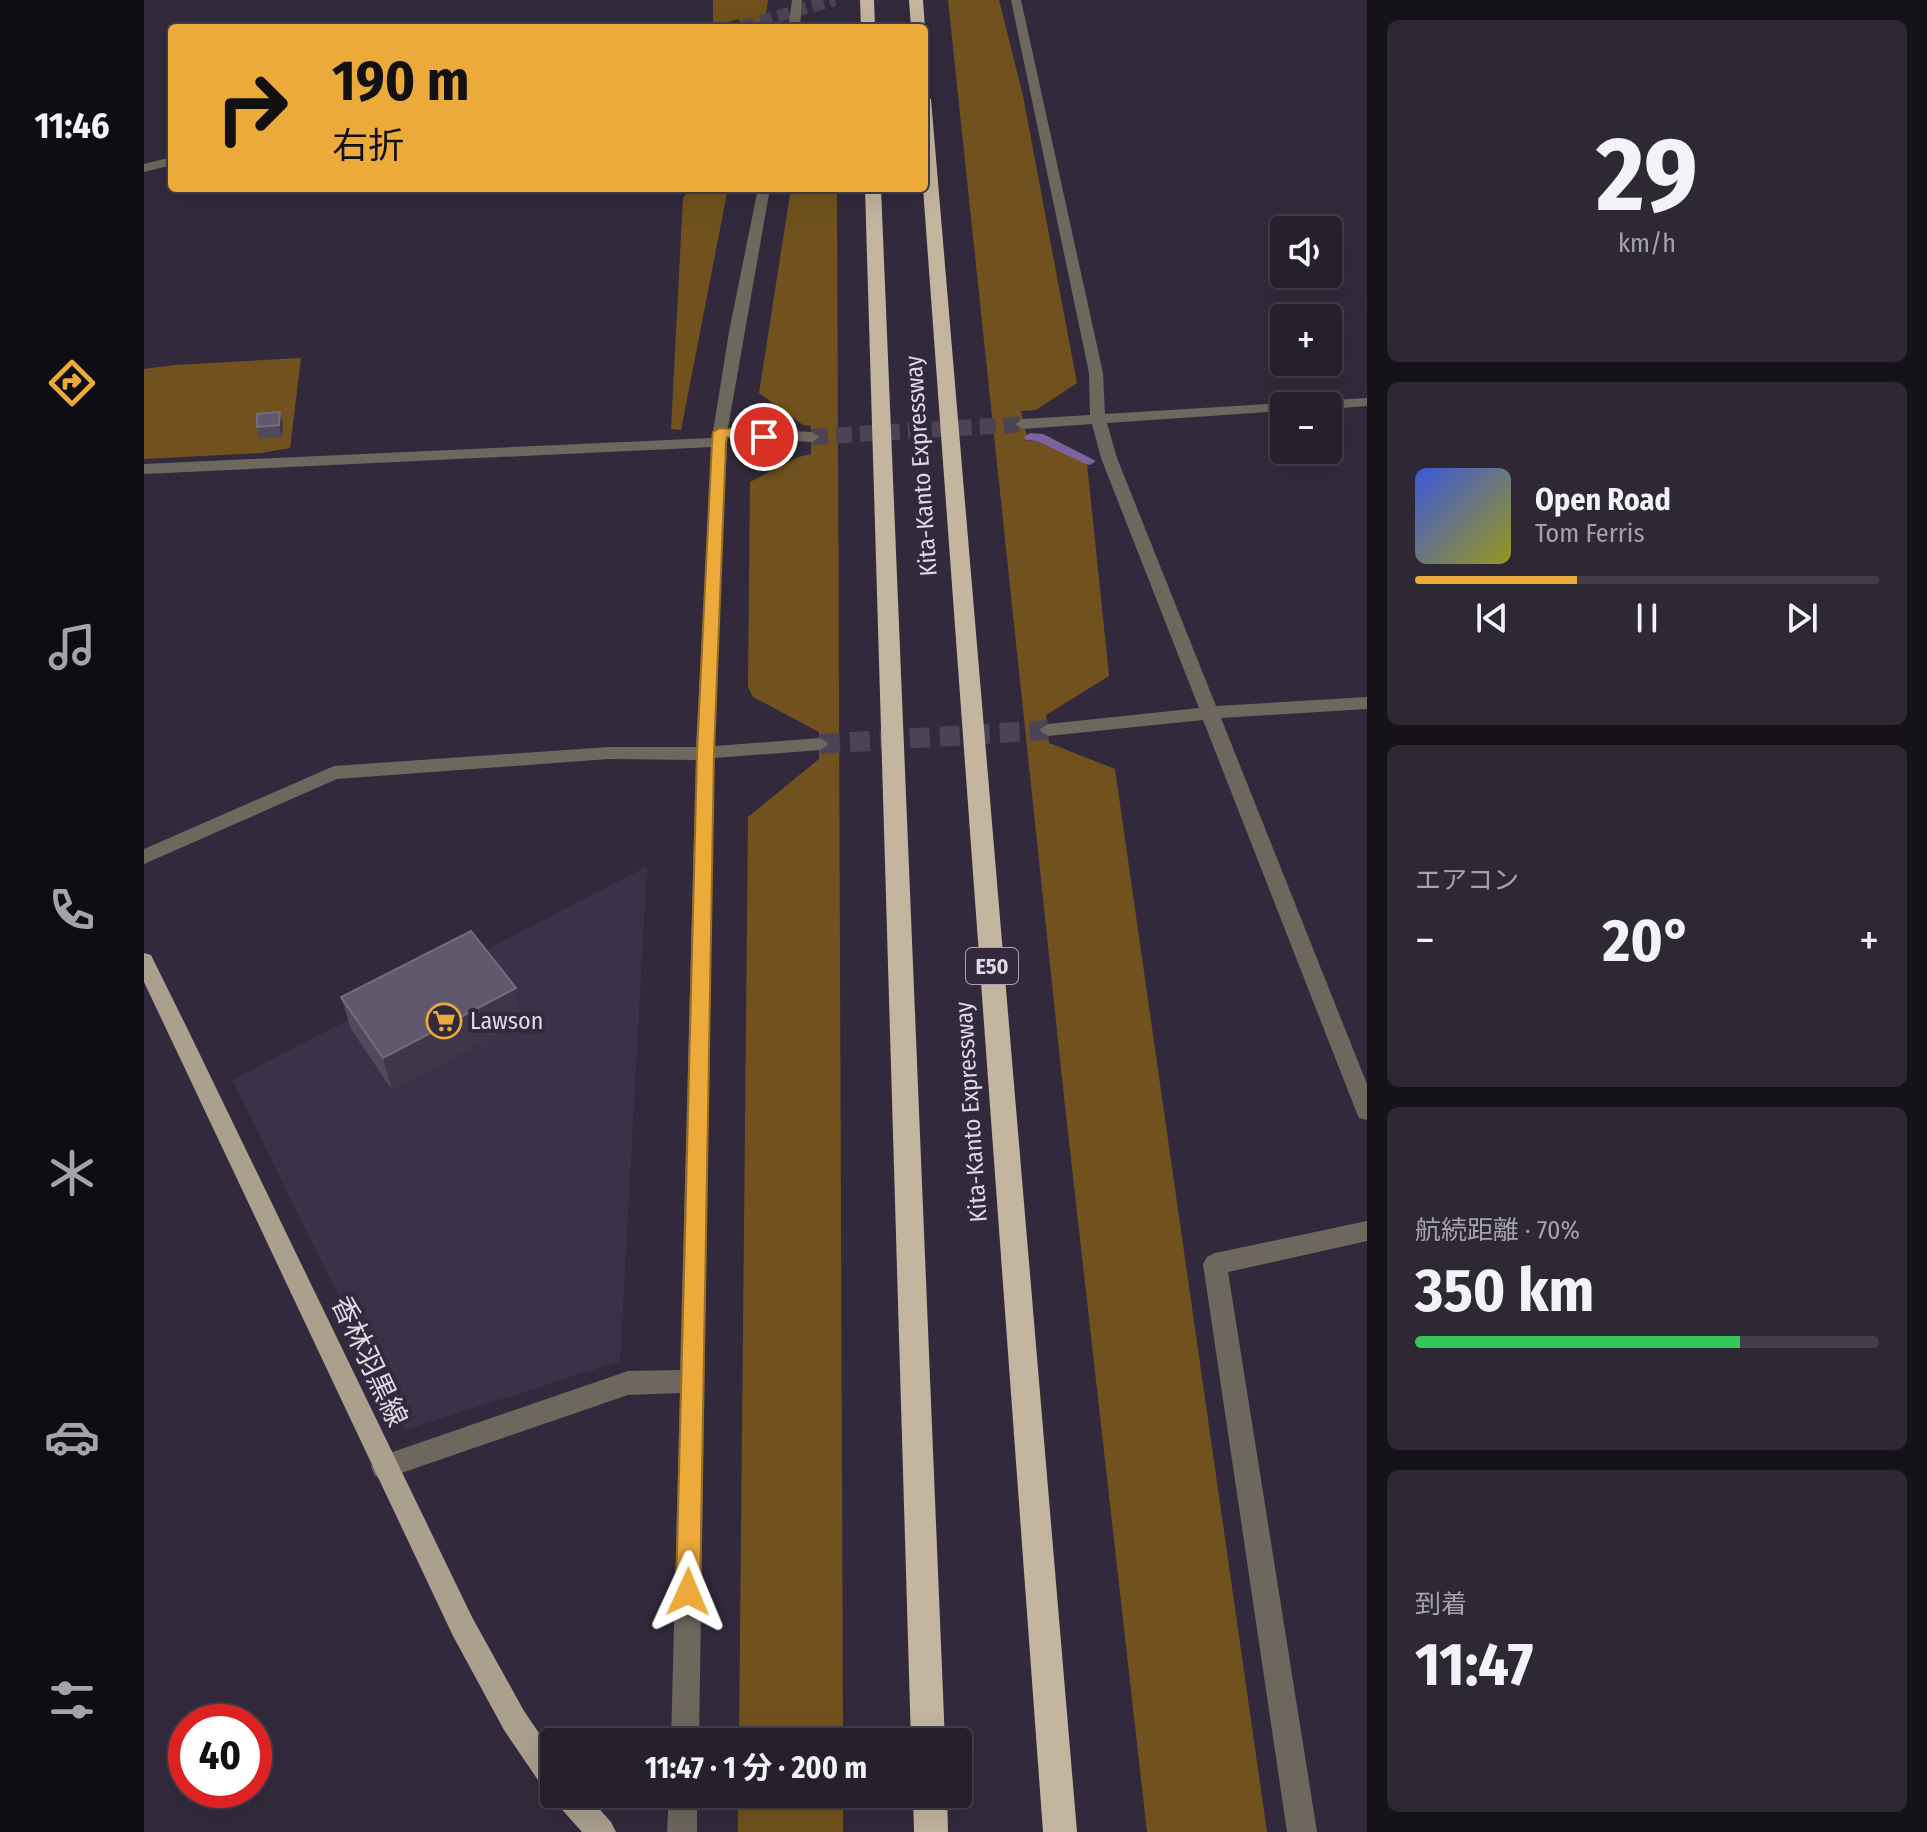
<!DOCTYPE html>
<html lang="ja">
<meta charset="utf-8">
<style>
body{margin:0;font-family:"Fira Sans Condensed","Noto Sans JP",sans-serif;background:#2e2835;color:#f1f3f6;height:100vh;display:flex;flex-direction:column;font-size:30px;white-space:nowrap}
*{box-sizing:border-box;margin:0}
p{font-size:26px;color:#a4a3aa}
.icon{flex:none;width:44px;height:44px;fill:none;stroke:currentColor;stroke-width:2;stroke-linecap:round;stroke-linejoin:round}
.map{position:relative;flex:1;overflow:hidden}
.panel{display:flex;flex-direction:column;gap:20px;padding:20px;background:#151219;width:560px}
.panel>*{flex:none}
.top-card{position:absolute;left:24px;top:24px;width:760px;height:168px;border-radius:8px;box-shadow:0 8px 32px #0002,0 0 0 2px #423e49;background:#ebaa39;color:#111;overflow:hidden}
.controls{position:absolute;left:1126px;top:216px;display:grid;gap:16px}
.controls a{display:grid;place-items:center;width:72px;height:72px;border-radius:8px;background:#26202d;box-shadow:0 8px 32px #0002,0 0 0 2px #423e49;font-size:40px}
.speed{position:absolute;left:24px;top:1704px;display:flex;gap:16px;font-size:40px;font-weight:700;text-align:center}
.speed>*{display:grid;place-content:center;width:104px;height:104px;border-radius:50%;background:#26202d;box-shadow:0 8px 32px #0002,0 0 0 2px #423e49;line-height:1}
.speed .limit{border:12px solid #d22;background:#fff;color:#111}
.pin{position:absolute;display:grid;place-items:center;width:68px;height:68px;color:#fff;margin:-34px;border:4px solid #fff;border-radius:50%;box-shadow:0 2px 8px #0007}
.me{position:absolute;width:88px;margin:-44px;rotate:1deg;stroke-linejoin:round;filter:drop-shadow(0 0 6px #0008)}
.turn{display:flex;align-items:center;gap:28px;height:168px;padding:0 32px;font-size:36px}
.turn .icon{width:104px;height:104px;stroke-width:2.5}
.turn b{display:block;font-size:56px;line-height:68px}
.big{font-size:60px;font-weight:700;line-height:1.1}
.panel .widget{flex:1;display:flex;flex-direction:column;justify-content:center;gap:12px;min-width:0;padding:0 28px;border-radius:12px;background:#2e2835}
.panel .dial{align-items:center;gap:0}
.dial b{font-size:104px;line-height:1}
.song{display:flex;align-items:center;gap:24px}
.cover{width:96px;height:96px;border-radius:12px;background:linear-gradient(135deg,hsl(230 70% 55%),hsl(60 70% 35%))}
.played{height:8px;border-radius:4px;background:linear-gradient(90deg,#ebaa39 35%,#423e49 35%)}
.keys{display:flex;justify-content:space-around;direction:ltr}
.heat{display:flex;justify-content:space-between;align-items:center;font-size:44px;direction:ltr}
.charge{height:12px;border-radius:6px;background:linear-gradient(90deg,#34c759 70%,#423e49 0)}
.trip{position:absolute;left:396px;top:1728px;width:432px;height:80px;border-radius:8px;background:#26202d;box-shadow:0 8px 32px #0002,0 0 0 2px #423e49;font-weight:700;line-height:80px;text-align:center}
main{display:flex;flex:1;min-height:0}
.tabs{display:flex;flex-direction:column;width:144px;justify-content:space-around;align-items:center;background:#0f0d12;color:#a4a3aa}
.tabs .icon{width:56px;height:56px}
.tabs .active{color:#ebaa39}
.tabs b{font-size:36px;color:#f1f3f6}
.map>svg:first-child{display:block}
</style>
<main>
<nav class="tabs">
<b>11:46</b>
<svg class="icon active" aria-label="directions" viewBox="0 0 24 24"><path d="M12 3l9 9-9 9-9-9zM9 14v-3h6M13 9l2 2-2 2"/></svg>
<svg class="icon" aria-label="music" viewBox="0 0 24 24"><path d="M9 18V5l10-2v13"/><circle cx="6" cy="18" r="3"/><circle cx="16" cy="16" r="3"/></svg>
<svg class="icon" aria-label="phone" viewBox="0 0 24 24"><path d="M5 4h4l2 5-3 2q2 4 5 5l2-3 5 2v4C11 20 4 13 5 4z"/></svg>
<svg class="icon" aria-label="climate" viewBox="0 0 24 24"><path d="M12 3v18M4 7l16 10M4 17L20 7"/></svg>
<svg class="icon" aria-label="car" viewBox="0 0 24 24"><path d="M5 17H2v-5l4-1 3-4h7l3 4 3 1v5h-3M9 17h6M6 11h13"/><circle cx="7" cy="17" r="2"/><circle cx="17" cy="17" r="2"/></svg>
<svg class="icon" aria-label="filters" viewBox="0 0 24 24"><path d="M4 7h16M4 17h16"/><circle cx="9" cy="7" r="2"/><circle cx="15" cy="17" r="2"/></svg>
</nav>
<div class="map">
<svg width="1223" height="1832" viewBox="0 0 1223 1832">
<rect width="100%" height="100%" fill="#322a3c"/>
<!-- built -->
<polygon fill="#3b3149" points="503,867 476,1361 261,1430 88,1080"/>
<!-- green -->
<g fill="#71521e">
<polygon points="569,0 624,0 620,28 601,28 594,19 569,26"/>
<polygon points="804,0 855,0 879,96 933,383 892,410 877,411 884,441 895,441 943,463 965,676 902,715 905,743 971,769 1123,1832 1003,1832 920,1097"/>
<polygon points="547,188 584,188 537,430 527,429 539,198"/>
<polygon points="647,188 693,188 699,1742 595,1742 604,817 675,759 675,732 609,697 604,687 606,482 654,457 667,454 667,426 659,425 615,393"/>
<polygon points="157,358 146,448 117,453 0,459 0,369 31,365"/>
<rect x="594" y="1794" width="105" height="38"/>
</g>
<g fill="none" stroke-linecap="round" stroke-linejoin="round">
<!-- stream -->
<polygon fill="#7d639e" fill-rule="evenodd" points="886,433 899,434 952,461 946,465 942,464 893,441 882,440 880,437"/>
<!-- minor-tunnel-far2 -->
<polyline stroke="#4c4455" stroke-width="12" stroke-dasharray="12 6" stroke-linecap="butt" points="599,26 691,0"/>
<!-- minor-tunnel-far1 -->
<polyline stroke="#4c4455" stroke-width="16" stroke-dasharray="16 8" stroke-linecap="butt" points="668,437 879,424"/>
<!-- minor-tunnel -->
<polyline stroke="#4c4455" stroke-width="20" stroke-dasharray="20 10" stroke-linecap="butt" points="676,744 904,730"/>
<!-- minor -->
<g fill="#6d675e" fill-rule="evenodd">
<polygon points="648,0 658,0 656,28 644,28"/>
<polygon points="867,0 877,0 959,373 961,414 1140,403 1147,406 1140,406 1140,411 963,423 973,458 1072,706 1223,697 1223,709 1077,718 1223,1084 1223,1120 1215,1118 1212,1111 1059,720 904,736 895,730 904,724 1055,708 957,458 948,424 879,429 871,424 879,419 946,415 945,373"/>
<polygon points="599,23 603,24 603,28 583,28"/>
<polygon points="28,157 28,165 0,172 0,164"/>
<polygon points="614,188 626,188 584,428 668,432 676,437 668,442 583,437 570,746 676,738 685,744 676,750 570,758 555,1742 527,1742 536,1393 484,1395 240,1479 231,1476 227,1467 231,1458 240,1455 484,1371 536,1370 552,760 465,759 193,779 0,864 0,849 190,766 465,747 552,747 568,447 0,474 0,464 568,438 585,332"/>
<polygon points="1223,398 1223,406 1184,409 1184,406 1148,406 1155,402"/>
<polygon points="1223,1221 1223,1241 1084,1272 1173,1832 1143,1832 1059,1264 1063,1257 1071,1253"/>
<polygon points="525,1794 553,1794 553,1832 523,1832"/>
</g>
<!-- major -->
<polygon fill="#ab9f8d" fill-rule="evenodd" points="0,953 7,955 45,1032 328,1617 380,1711 410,1755 410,1794 442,1794 467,1822 472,1832 438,1832 413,1804 409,1793 400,1789 360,1730 309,1636 0,982"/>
<!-- highway -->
<g fill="#c4b59f" fill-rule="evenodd">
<polygon points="716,0 730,0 731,28 717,28"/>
<polygon points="765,0 779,0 781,28 780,29 767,28"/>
<polygon points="780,95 787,99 933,1832 899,1832 779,188"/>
<polygon points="721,188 737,188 801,1742 767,1742"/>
<polygon points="769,1794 803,1794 804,1832 770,1832"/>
</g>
</g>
<!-- wall -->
<g fill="#52495c">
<polygon points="139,424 138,437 116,439 113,427"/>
<polygon points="197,997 377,1021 248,1090 207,1029"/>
</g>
<!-- shaded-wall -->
<g fill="#3f3649">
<polygon points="136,412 139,424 138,437 135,425"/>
<polygon points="372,988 377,1021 248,1090 239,1058"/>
</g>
<!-- building -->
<g fill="#61586b" stroke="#746c7e" stroke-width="2">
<polygon points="136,412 135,425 113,427 113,414"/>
<polygon points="327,931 372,988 239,1058 197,997"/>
</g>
<!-- route -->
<polygon fill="#ebaa39" stroke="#996e25" stroke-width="2" points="576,428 620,432 627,437 620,441 583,437 582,443 570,753 556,1592 553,1600 544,1604 536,1600 532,1592 553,753 568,443 569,432"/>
<!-- icons -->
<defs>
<g id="supermarket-ring" transform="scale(1.8)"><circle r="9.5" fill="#322a3c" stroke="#ebaa39" stroke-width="1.5"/><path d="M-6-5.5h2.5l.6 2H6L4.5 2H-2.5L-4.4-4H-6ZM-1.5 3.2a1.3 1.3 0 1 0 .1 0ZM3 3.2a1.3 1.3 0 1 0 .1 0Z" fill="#ebaa39"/></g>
</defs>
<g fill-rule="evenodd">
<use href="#supermarket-ring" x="300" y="1021"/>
</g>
<g text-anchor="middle" stroke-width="8" stroke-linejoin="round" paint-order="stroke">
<!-- shield labels -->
<rect fill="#322a3c" stroke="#aaa4b2" stroke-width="2" x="822" y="948" width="52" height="36" rx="6"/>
<g font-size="22" font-weight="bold" fill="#ded9e5">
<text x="848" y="974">E50</text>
</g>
<!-- street labels -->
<g font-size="24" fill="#ded9e5" stroke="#322a3c">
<text transform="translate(777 466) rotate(-94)" y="8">Kita-Kanto Expressway</text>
<text transform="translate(827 1112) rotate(-94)" y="8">Kita-Kanto Expressway</text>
</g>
<!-- poi labels -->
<g font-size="24" fill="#ded9e5" stroke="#322a3c" text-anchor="start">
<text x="326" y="1029">Lawson</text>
</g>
<!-- near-street labels -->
<g font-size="28" fill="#ded9e5" stroke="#322a3c">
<text transform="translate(226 1361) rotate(65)" y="10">香林羽黒線</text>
</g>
</g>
</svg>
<div class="controls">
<a><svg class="icon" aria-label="sound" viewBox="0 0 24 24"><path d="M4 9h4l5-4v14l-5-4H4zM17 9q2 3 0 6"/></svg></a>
<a>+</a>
<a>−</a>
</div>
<div class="speed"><div class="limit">40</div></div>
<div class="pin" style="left:620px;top:437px;background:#d93025"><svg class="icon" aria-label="arrive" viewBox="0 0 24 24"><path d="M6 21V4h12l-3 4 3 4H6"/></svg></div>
<svg class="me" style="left:544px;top:1592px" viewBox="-20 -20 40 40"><path d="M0-17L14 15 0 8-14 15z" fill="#ebaa39" stroke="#fff" stroke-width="4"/></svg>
<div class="trip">11:47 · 1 分 · 200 m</div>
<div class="top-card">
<div class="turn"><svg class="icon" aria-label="right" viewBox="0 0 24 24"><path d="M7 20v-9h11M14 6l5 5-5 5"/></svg><div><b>190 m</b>右折</div></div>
</div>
</div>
<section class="panel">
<div class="widget dial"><b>29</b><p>km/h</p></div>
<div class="widget">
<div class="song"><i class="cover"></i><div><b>Open Road</b><p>Tom Ferris</p></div></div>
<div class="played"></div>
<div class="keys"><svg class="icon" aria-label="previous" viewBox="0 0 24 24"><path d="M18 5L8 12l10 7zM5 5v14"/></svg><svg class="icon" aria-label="pause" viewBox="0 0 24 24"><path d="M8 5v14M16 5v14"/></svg><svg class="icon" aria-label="next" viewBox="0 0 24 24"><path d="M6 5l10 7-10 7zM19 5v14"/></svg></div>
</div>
<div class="widget"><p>エアコン</p>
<div class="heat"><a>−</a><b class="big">20°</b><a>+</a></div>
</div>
<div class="widget"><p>航続距離 · 70%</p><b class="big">350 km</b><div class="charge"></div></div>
<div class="widget"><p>到着</p><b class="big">11:47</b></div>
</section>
</main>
